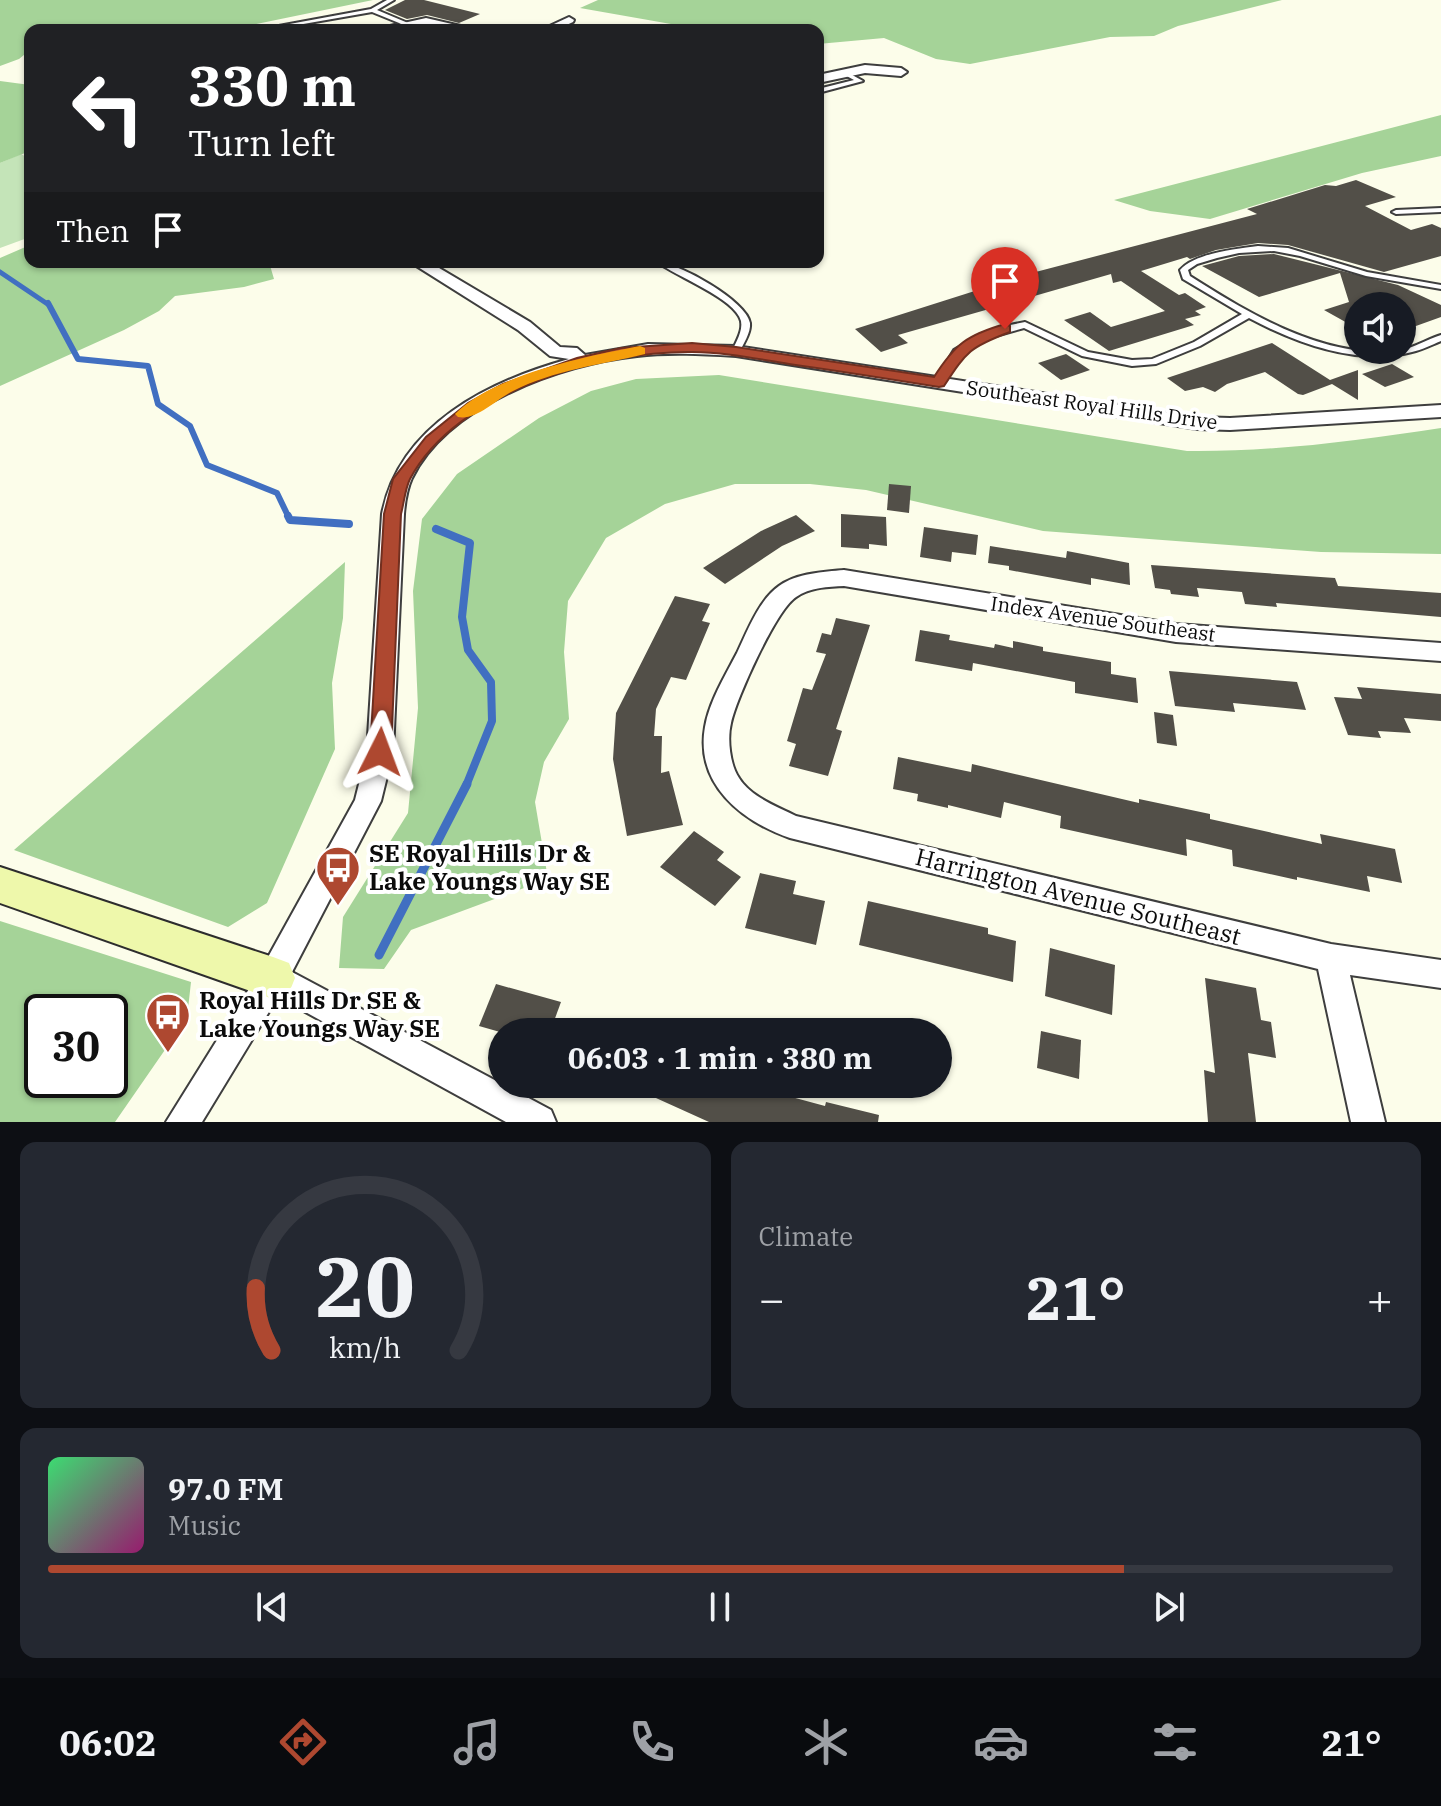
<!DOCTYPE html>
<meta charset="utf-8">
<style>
body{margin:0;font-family:"IBM Plex Serif",serif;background:#242831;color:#f1f3f6;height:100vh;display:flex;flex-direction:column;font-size:30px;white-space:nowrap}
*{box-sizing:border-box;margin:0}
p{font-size:26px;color:#9ea1a6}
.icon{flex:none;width:44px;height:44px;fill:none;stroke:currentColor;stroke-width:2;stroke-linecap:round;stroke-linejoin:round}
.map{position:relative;height:1122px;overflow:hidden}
.side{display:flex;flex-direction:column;gap:20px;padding:20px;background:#0d0f14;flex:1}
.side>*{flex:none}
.banner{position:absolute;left:24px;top:24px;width:800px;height:244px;border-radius:16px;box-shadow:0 2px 6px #0004;background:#202124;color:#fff;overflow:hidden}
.tools{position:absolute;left:1344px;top:292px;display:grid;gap:16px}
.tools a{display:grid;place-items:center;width:72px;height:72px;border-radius:50%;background:#171b24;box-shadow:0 2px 6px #0004;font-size:40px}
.speed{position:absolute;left:24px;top:994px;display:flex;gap:16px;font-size:40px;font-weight:700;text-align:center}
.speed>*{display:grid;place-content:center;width:104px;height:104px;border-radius:50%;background:#171b24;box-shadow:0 2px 6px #0004;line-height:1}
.speed .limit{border:4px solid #111;border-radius:12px;background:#fff;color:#111}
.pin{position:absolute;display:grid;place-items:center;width:68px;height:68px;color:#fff;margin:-82px -34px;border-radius:50% 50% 50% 0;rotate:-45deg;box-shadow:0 0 8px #0007}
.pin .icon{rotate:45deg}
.me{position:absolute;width:88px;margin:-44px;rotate:3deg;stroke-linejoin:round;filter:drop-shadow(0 0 6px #0008)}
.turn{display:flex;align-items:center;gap:28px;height:168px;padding:0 32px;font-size:36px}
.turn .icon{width:104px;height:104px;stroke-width:2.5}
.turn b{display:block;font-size:56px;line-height:68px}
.then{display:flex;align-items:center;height:76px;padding:0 32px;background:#0003;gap:16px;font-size:30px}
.big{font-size:60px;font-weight:700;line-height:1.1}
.side .card{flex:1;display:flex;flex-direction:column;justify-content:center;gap:12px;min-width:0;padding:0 28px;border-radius:16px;background:#242831}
.side .dial{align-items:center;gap:0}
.dial svg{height:208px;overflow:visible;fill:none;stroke:#363941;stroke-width:7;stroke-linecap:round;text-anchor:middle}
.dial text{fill:#f1f3f6;stroke:none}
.song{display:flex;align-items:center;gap:24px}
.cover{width:96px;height:96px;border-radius:12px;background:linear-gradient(135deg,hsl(140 70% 55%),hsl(320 70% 35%))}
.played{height:8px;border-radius:4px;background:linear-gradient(90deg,#ae4830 80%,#363941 80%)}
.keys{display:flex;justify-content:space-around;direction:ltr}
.heat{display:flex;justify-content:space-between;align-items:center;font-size:44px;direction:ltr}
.side .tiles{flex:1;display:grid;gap:20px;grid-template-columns:1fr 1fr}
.card:last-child{grid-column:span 2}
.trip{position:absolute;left:488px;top:1018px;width:464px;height:80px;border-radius:40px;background:#171b24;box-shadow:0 2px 6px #0004;font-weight:700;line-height:80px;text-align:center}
.tab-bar{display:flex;height:128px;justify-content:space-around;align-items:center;background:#090b0e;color:#9ea1a6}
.tab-bar .icon{width:56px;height:56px}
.tab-bar .selected{color:#ae4830}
.tab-bar b{font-size:36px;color:#f1f3f6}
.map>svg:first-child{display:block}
</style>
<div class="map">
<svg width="1441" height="1122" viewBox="0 0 1441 1122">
<rect width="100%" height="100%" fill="#fcfdea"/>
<!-- green -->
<polygon fill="#c4e4b8" points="21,154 30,159 30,237 0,248 0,163"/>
<!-- forest -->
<g fill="#a5d398" fill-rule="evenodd">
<polygon points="0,0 373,0 227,30 30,30 30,50 19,59 0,66"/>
<polygon points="598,0 1282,0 1178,26 1154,36 1110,37 970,64 936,59 884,38 818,44 818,30 705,30 580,8"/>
<polygon points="0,81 30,85 30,151 0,163"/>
<polygon points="1441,115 1441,156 1362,173 1210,219 1150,211 1114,200"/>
<polygon points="30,245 30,262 269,262 274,279 244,287 175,296 159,311 124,330 0,386 0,258"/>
<path d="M719 375 1187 451C1272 452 1356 441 1441 428V554L1321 552 1043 531 866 490 810 484H735L665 504 606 538 568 601 564 652 569 719 544 762 535 802 548 879 411 930 384 969 339 968 343 917 408 813 418 708 413 591 422 519 457 474 539 418 591 391 636 379Z"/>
<polygon points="345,562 343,618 332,683 335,749 267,903 228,927 14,850"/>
<path d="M0 921 191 982 187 1018 115 1122H0ZM42 1012H110V1080H42Z"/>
</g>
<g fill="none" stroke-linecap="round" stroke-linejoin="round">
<!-- stream-far3 -->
<polyline stroke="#416fc1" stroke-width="5" points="0,272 49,305"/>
<!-- stream-far2 -->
<polyline stroke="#416fc1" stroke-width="6" points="48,303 78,359 148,366 158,404 190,426 207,465 277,493 289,518"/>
<!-- stream-far1 -->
<g stroke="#416fc1" stroke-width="8">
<polyline points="288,516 290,520 349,524"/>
<polyline points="436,529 470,543 462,617 468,650 491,682 492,721 466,786"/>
</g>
<!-- stream -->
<polyline stroke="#416fc1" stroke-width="9" points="379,955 467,784"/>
</g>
<!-- building -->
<g fill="#524f48">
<polygon points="405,0 424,0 480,14 459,23 427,15 407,19 385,10"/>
<polygon points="1356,180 1396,197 1365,206 1411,230 1432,224 1441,228 1441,256 1384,272 1288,245 1258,243 1216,250 1190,259 1187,257 1141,271 1179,295 1185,293 1206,307 1195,311 1201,315 1185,319 1194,325 1109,351 1064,320 1090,312 1111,327 1165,311 1121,281 1113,283 1111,274 898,335 908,343 881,352 855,329 1028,274 1257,214 1247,209 1325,185 1336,186"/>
<polygon points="1274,254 1398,285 1441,305 1441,317 1402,331 1402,306 1358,306 1358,329 1324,310 1349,302 1340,273 1259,297 1202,266 1239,256"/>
<polygon points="1272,343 1330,380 1358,370 1358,400 1332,384 1303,395 1298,394 1265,372 1227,384 1215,392 1203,387 1185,391 1167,378"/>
<polygon points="1066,354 1090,370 1061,380 1038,363"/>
<polygon points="1392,364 1414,377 1385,387 1362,374"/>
<polygon points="889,484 911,486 909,513 887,510"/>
<polygon points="841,514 886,517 887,546 869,544 869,549 841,547"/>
<polygon points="796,515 815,531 782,546 725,584 703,568 761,531"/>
<polygon points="924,527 978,535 976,555 952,552 951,562 920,557"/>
<polygon points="990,546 1066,558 1067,551 1129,563 1130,585 1091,578 1091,585 1009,570 1009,566 988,563"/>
<polygon points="1151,565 1335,578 1338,586 1441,593 1441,617 1276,603 1277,607 1245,604 1242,592 1197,588 1199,597 1171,594 1170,590 1155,588"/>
<polygon points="675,596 710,604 702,621 710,623 686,680 671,677 656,709 654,736 662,736 661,773 669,771 683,825 627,836 613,759 616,713"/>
<polygon points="836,618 870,625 836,729 842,731 828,776 789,766 796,744 787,741 803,688 812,690 826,654 816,652 822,633 831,635"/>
<polygon points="920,630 950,635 949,640 994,648 995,644 1013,648 1013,641 1043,647 1043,651 1111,662 1111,674 1136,678 1138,703 1075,693 1075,682 973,663 972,671 915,661"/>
<polygon points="1169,671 1297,682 1306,710 1233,703 1235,712 1175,706"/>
<polygon points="1357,687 1441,694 1441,721 1404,718 1411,733 1378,731 1381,738 1348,735 1334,697 1362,699"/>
<polygon points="1154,712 1173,715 1177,746 1157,743"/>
<polygon points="898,757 971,772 972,764 1139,803 1139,799 1210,814 1210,819 1322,844 1320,834 1395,849 1402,883 1367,876 1370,892 1297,877 1297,880 1233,866 1232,850 1186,839 1187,856 1060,828 1061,816 1004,802 1001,818 948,805 948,808 917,801 918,794 893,789"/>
<polygon points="694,831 724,852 717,860 741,877 715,906 660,867"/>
<polygon points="760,873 796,881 793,894 825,901 816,945 745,928"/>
<polygon points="868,901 988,928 988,934 1016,941 1013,982 859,945"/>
<polygon points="1050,948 1115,965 1112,1015 1045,996"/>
<polygon points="1205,978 1256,988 1261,1020 1271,1022 1276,1058 1248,1053 1256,1122 1208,1122 1204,1070 1215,1073"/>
<polygon points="496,984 561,1002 550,1032 500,1032 479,1026"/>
<polygon points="1041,1031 1081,1040 1079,1079 1037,1068"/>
<polygon points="625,1084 744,1084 825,1106 826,1102 879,1115 878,1122 709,1122"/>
</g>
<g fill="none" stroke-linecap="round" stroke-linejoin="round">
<!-- lane casing -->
<g stroke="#3e3e3e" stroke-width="4">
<g id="lane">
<polygon points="387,0 394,0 377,10 408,23 408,25 404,25 372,12 269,30 257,30 371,9"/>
<polygon points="845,71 863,81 818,93 818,89 854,80 843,74 842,73"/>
<polygon points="1441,208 1441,212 1396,214 1392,212 1396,210"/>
<path d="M1258 246 1288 248 1367 272 1441 285V289L1366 276 1300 256 1274 251 1239 253 1217 258 1197 264 1188 270 1190 276C1250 314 1327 361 1401 350 1413 348 1428 339 1441 335V341C1431 345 1422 350 1412 352 1357 366 1296 343 1249 318L1200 346 1156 364 1132 366 1082 356 1024 328 985 339 960 354 942 385 939 386 934 383 954 350 979 335 1005 326 1025 322 1088 352 1132 360 1152 359 1194 342 1242 314 1183 279 1180 270C1195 253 1236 249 1258 246Z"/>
<path d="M657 262C677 262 747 301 750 323 751 333 743 344 739 353L736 354 732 351C736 342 743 331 741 321 735 298 675 276 657 262Z"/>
</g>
</g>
<!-- street casing -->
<g stroke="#3e3e3e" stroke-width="4">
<g id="street">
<polygon points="569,17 574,20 573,22 556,30 541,30"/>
<path d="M426 18 478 30C460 30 442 24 425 24 407 25 390 30 372 30Z"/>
<polygon points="865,65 901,68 907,72 901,76 865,73 818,83 818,75"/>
<path d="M410 262H429L530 322 560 347 577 348 585 355 648 344 736 346 1197 417 1230 418 1441 405V417L1230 430 1197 429 736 356C703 354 670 352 637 356 561 364 448 405 412 478 407 489 405 502 404 514L393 752 381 801 292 972 551 1110 556 1122H506L278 997 202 1122H166L262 968 355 800 367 752 382 514C399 425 489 381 569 359L550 356 518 330Z"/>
<path d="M844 570 1176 624 1441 643V661L1176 642 844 586C828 587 810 587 796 597 776 610 736 699 731 723 727 739 730 765 739 778 751 797 776 806 796 816L1331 944 1441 960V988L1350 975 1385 1122H1351L1318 969 790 838C741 821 695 784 705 727 709 702 725 676 737 653 747 632 759 600 779 586 797 573 823 572 844 570Z"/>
</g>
</g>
<!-- secondary casing -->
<g stroke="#2d2d2d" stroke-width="4">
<polygon id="secondary" points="0,867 273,957 289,963 295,978 289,993 273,999 0,903"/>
</g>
<!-- lane -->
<use href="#lane" fill="#fff" fill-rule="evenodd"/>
<!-- street -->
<use href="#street" fill="#fff" fill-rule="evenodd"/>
<!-- secondary -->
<use href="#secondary" fill="#eef8ab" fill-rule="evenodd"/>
</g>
<!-- route -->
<path fill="#ae4830" stroke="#712f1f" stroke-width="2" d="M1005 324 1010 326V332C970 347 967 351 944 386L939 387C889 379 839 371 789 364 757 359 725 352 692 352 600 351 457 391 410 479 405 489 404 503 401 514L391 752 388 758 380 761 373 758 370 752 384 514 393 479 426 437 468 403 503 384 577 358 621 348 692 343 736 347 934 377C955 344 967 335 1005 324Z"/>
<!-- slow -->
<path fill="#f59e0b" d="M640 346 645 348V354C600 365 554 370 513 391 497 399 476 421 458 417L455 414C492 375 588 356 640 346Z"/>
<!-- icons -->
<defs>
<g id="bus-pin" transform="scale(2.3)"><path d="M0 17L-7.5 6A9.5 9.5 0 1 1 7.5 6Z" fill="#ae4830" stroke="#fff"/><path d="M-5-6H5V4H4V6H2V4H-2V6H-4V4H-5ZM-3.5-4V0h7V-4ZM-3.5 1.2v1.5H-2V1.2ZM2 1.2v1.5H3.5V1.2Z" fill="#fff"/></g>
</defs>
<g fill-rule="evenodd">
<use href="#bus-pin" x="338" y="868"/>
<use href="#bus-pin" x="168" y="1015"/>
</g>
<g text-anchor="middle" stroke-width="8" stroke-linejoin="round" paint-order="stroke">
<!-- street labels -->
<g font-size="20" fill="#0b0b0b" stroke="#fff">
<text transform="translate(1092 405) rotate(8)" y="7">Southeast Royal Hills Drive</text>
<text transform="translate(1103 619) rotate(8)" y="7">Index Avenue Southeast</text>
</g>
<!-- near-poi labels -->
<g font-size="24" font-weight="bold" fill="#0b0b0b" stroke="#fff" text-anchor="start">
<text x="369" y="862">SE Royal Hills Dr &amp;<tspan x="369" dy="28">Lake Youngs Way SE</tspan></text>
<text x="199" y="1009">Royal Hills Dr SE &amp;<tspan x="199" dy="28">Lake Youngs Way SE</tspan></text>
</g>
<!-- near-street labels -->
<g font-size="24" fill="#0b0b0b" stroke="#fff">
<text transform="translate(1078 897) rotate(14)" y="8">Harrington Avenue Southeast</text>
</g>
</g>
</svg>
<div class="tools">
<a><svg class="icon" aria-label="sound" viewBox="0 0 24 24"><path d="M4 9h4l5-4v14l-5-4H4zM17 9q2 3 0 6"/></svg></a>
</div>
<div class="speed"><div class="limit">30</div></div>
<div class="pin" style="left:1005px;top:329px;background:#d93025"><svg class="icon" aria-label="arrive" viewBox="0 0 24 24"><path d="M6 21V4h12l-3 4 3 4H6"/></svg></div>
<svg class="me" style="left:380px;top:752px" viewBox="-20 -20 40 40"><path d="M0-17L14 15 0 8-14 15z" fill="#ae4830" stroke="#fff" stroke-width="4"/></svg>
<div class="trip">06:03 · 1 min · 380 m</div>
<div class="banner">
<div class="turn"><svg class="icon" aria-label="left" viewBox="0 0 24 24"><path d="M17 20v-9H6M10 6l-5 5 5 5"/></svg><div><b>330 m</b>Turn left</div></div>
<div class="then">Then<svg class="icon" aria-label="arrive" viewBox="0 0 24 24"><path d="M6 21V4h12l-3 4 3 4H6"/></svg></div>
</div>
</div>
<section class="side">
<div class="tiles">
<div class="card dial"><svg viewBox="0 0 100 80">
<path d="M14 69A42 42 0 1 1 86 69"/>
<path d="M14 69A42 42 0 0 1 8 45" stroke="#ae4830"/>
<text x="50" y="56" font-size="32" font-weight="700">20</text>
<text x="50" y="72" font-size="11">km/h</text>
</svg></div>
<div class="card"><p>Climate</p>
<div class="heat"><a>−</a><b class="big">21°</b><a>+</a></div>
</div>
<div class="card">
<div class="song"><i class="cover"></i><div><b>97.0 FM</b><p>Music</p></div></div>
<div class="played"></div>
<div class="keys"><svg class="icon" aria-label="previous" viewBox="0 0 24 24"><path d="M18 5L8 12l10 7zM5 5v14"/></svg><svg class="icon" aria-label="pause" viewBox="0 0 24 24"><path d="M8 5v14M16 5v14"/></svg><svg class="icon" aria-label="next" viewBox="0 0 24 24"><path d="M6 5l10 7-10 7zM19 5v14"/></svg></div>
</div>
</div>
</section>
<nav class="tab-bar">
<b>06:02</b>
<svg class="icon selected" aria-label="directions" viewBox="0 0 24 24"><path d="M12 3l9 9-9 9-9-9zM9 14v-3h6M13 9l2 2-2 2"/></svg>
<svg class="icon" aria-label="music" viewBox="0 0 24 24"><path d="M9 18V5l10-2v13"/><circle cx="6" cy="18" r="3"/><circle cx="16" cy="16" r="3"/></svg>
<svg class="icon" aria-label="phone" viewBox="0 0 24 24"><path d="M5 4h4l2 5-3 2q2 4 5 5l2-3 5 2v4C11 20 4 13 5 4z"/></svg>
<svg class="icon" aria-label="climate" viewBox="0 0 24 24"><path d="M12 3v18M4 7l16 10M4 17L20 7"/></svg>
<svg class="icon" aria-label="car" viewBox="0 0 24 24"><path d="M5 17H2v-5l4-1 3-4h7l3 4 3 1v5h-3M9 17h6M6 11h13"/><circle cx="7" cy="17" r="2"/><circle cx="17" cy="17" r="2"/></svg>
<svg class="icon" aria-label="filters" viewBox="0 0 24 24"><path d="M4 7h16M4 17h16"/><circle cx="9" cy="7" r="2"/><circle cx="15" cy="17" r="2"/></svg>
<b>21°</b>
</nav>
